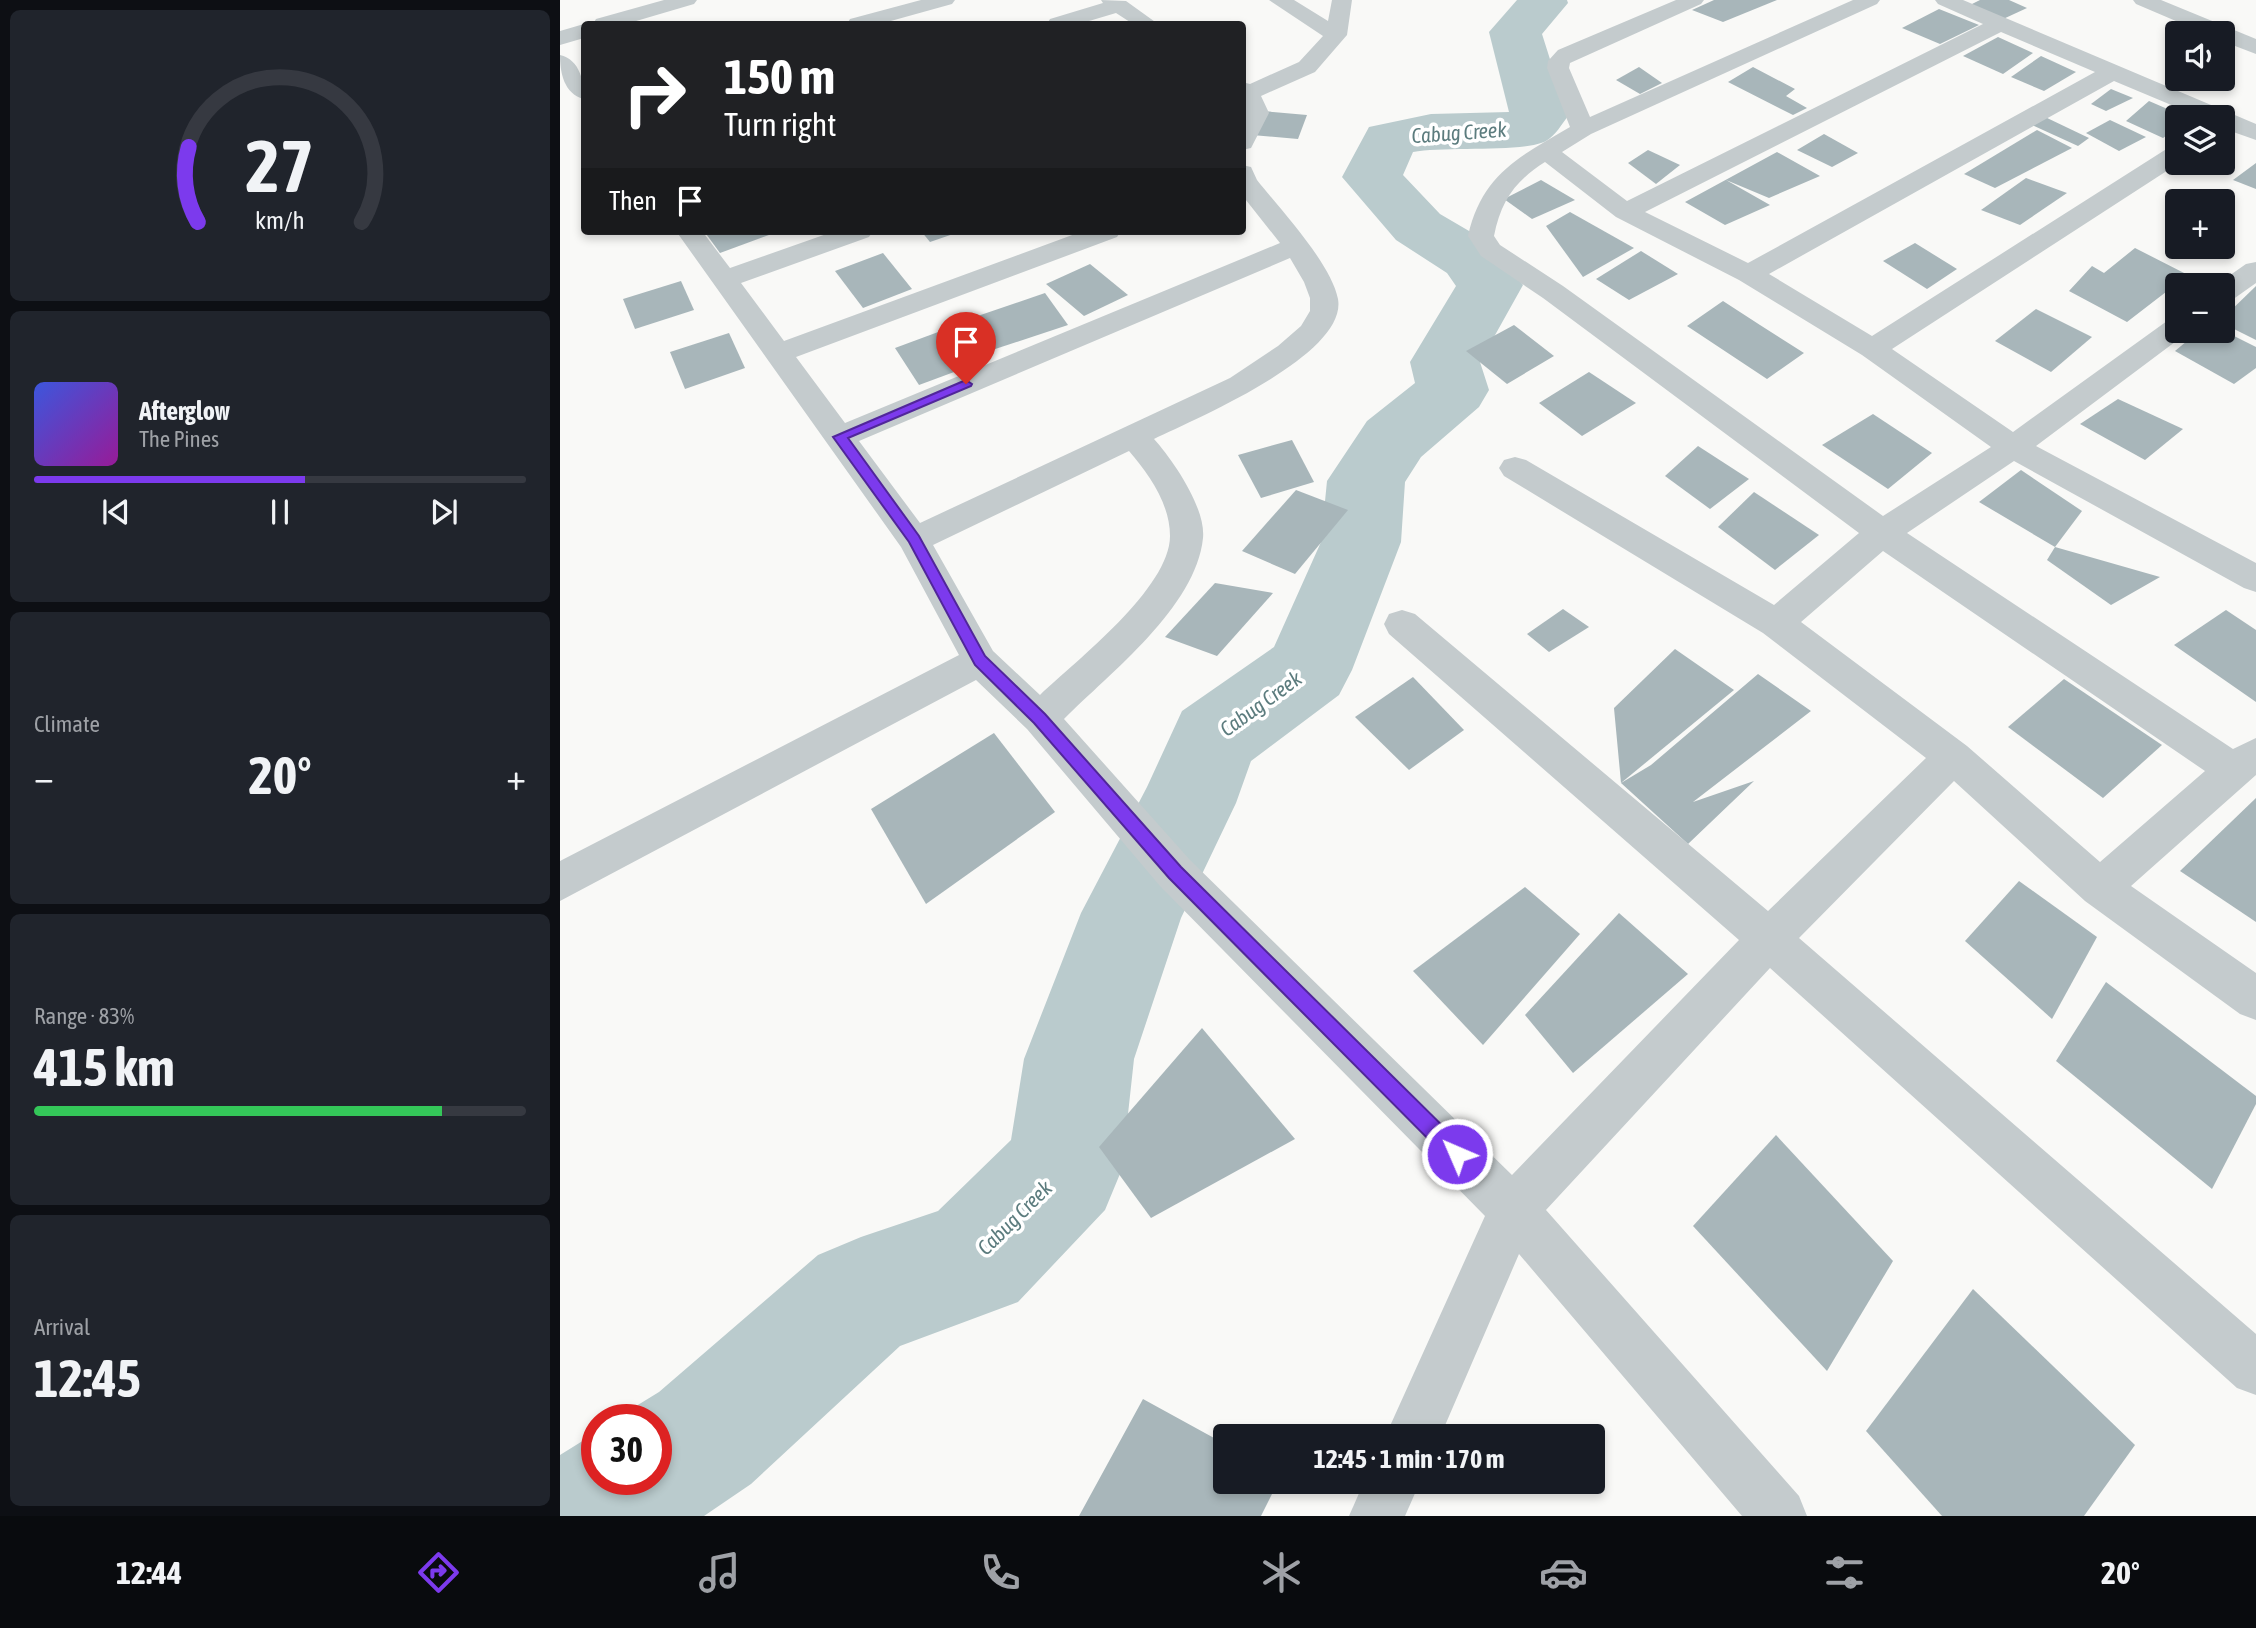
<!DOCTYPE html>
<meta charset="utf-8">
<style>
body{margin:0;font-family:"Asap Condensed",sans-serif;background:#20242c;color:#f1f3f6;height:100vh;display:flex;flex-direction:column;font-size:26px;white-space:nowrap}
*{box-sizing:border-box;margin:0}
p{font-size:23px;color:#9ea1a6}
.icon{flex:none;width:38px;height:38px;fill:none;stroke:currentColor;stroke-width:2;stroke-linecap:round;stroke-linejoin:round}
.map{position:relative;flex:1;overflow:hidden}
.sheet{display:flex;flex-direction:column;gap:10px;padding:10px;background:#0d0f14;width:560px}
.sheet>*{flex:none}
.guide{position:absolute;left:21px;top:21px;width:665px;height:214px;border-radius:7px;box-shadow:0 4px 10px #0003;background:#202124;color:#fff;overflow:hidden}
.tools{position:absolute;left:1605px;top:21px;display:grid;gap:14px}
.tools a{display:grid;place-items:center;width:70px;height:70px;border-radius:7px;background:#171b24;box-shadow:0 4px 10px #0003;font-size:35px}
.speed{position:absolute;left:21px;top:1404px;display:flex;gap:14px;font-size:35px;font-weight:700;text-align:center}
.speed>*{display:grid;place-content:center;width:91px;height:91px;border-radius:50%;background:#171b24;box-shadow:0 4px 10px #0003;line-height:1}
.speed .limit{border:10px solid #d22;background:#fff;color:#111}
.pin{position:absolute;display:grid;place-items:center;width:60px;height:60px;color:#fff;margin:-72px -30px;border-radius:50% 50% 50% 0;rotate:-45deg;box-shadow:0 0 7px #0007}
.pin .icon{rotate:45deg}
.me{position:absolute;width:77px;margin:-38px;rotate:315deg;stroke-linejoin:round;filter:drop-shadow(0 0 5px #0008)}
.turn{display:flex;align-items:center;gap:24px;height:147px;padding:0 28px;font-size:32px}
.turn .icon{width:91px;height:91px;stroke-width:2.5}
.turn b{display:block;font-size:49px;line-height:60px}
.then{display:flex;align-items:center;height:66px;padding:0 28px;background:#0003;gap:14px;font-size:26px}
.big{font-size:52px;font-weight:700;line-height:1.1}
.sheet .tile{flex:1;display:flex;flex-direction:column;justify-content:center;gap:10px;min-width:0;padding:0 24px;border-radius:10px;background:#20242c}
.sheet .dial{align-items:center;gap:0}
.dial svg{height:182px;overflow:visible;fill:none;stroke:#363941;stroke-width:7;stroke-linecap:round;text-anchor:middle}
.dial text{fill:#f1f3f6;stroke:none}
.song{display:flex;align-items:center;gap:21px}
.cover{width:84px;height:84px;border-radius:10px;background:linear-gradient(135deg,hsl(230 70% 55%),hsl(300 70% 35%))}
.played{height:7px;border-radius:4px;background:linear-gradient(90deg,#7c3aed 55%,#363941 55%)}
.keys{display:flex;justify-content:space-around;direction:ltr}
.heat{display:flex;justify-content:space-between;align-items:center;font-size:38px;direction:ltr}
.charge{height:10px;border-radius:5px;background:linear-gradient(90deg,#34c759 83%,#363941 0)}
.trip{position:absolute;left:653px;top:1424px;width:392px;height:70px;border-radius:7px;background:#171b24;box-shadow:0 4px 10px #0003;font-weight:700;line-height:70px;text-align:center}
.dock{display:flex;height:112px;justify-content:space-around;align-items:center;background:#090b0e;color:#9ea1a6}
.dock .icon{width:49px;height:49px}
.dock .active{color:#7c3aed}
.dock b{font-size:32px;color:#f1f3f6}
main{display:flex;flex:1;min-height:0}
.map>svg:first-child{display:block}
</style>
<main>
<section class="sheet">
<div class="tile dial"><svg viewBox="0 0 100 80">
<path d="M14 69A42 42 0 1 1 86 69"/>
<path d="M14 69A42 42 0 0 1 10 36" stroke="#7c3aed"/>
<text x="50" y="56" font-size="32" font-weight="700">27</text>
<text x="50" y="72" font-size="11">km/h</text>
</svg></div>
<div class="tile">
<div class="song"><i class="cover"></i><div><b>Afterglow</b><p>The Pines</p></div></div>
<div class="played"></div>
<div class="keys"><svg class="icon" aria-label="previous" viewBox="0 0 24 24"><path d="M18 5L8 12l10 7zM5 5v14"/></svg><svg class="icon" aria-label="pause" viewBox="0 0 24 24"><path d="M8 5v14M16 5v14"/></svg><svg class="icon" aria-label="next" viewBox="0 0 24 24"><path d="M6 5l10 7-10 7zM19 5v14"/></svg></div>
</div>
<div class="tile"><p>Climate</p>
<div class="heat"><a>−</a><b class="big">20°</b><a>+</a></div>
</div>
<div class="tile"><p>Range · 83%</p><b class="big">415 km</b><div class="charge"></div></div>
<div class="tile"><p>Arrival</p><b class="big">12:45</b></div>
</section>
<div class="map">
<svg width="1696" height="1516" viewBox="0 0 1696 1516">
<rect width="100%" height="100%" fill="#f9f9f7"/>
<g fill="none" stroke-linecap="round" stroke-linejoin="round">
<!-- river -->
<path fill="#bacbcd" fill-rule="evenodd" d="M957 0H1007L1008 3 982 34 1008 116C1002 124 995 136 986 141 964 153 885 146 853 152L843 175 880 214 933 245 963 285 920 362 929 390 919 407 861 457 845 482 841 542 792 670 779 695 691 761 676 803 621 918 574 1059 562 1169 545 1210 458 1302 340 1346 191 1484 144 1516H0V1455L37 1432V1479H96V1419H55L99 1392 258 1255 301 1237 378 1211 451 1140 464 1059 521 913 587 787 622 711 714 647 761 542 767 481 807 421 855 383 850 362 896 286 887 273 836 240 782 177 809 127 871 114 949 112 929 32Z"/>
</g>
<!-- building -->
<g fill="#a8b6ba">
<polygon points="1154,0 1217,0 1163,22 1132,10"/>
<polygon points="1420,0 1449,0 1467,8 1441,20 1410,5"/>
<polygon points="1379,9 1419,25 1380,44 1342,28"/>
<polygon points="1438,37 1473,53 1443,74 1403,56"/>
<polygon points="1481,56 1516,72 1484,91 1451,77"/>
<polygon points="1079,67 1102,83 1080,94 1056,80"/>
<polygon points="1193,67 1235,89 1226,96 1247,108 1233,115 1168,82"/>
<polygon points="1551,89 1573,98 1546,111 1531,104"/>
<polygon points="1589,101 1626,117 1617,117 1617,128 1603,138 1566,121"/>
<polygon points="703,111 747,115 738,139 692,135"/>
<polygon points="1485,117 1529,138 1518,146 1472,125"/>
<polygon points="1550,120 1586,137 1559,151 1526,133"/>
<polygon points="1477,130 1512,148 1435,188 1404,174"/>
<polygon points="1264,134 1298,153 1272,167 1237,150"/>
<polygon points="1088,150 1120,165 1096,184 1068,163"/>
<polygon points="1217,152 1260,176 1209,198 1166,180 1210,205 1165,225 1125,202"/>
<polygon points="1696,163 1696,189 1673,180"/>
<polygon points="1466,178 1507,193 1460,225 1421,210"/>
<polygon points="981,180 1015,200 972,219 944,199"/>
<polygon points="1010,212 1074,248 1023,277 986,226"/>
<polygon points="144,231 220,231 160,253"/>
<polygon points="361,231 402,231 370,242"/>
<polygon points="1355,243 1397,269 1367,289 1323,261"/>
<polygon points="1575,248 1628,275 1567,322 1509,291 1532,266 1544,273"/>
<polygon points="1081,251 1118,274 1069,300 1036,279"/>
<polygon points="323,253 352,289 303,308 275,271"/>
<polygon points="530,264 568,295 524,316 486,284"/>
<polygon points="121,281 134,310 75,329 63,299"/>
<polygon points="1696,286 1696,340 1662,323 1662,319"/>
<polygon points="485,293 508,325 423,353 403,321"/>
<polygon points="1163,301 1200,325 1244,353 1207,379 1127,326"/>
<polygon points="1476,309 1532,337 1491,372 1435,341"/>
<polygon points="954,325 994,356 947,384 906,351"/>
<polygon points="389,328 413,365 359,385 335,348"/>
<polygon points="1662,330 1696,347 1696,368 1674,384 1615,351 1639,331"/>
<polygon points="169,333 185,368 125,389 110,352"/>
<polygon points="1029,372 1076,403 1022,436 979,403"/>
<polygon points="1558,399 1623,429 1585,460 1520,424"/>
<polygon points="1313,414 1372,453 1328,489 1262,445"/>
<polygon points="732,440 754,482 701,498 678,455"/>
<polygon points="1138,446 1189,479 1150,509 1105,476"/>
<polygon points="1461,470 1522,511 1495,547 1419,502"/>
<polygon points="736,490 788,510 735,574 682,551"/>
<polygon points="1194,492 1259,535 1215,570 1158,527"/>
<polygon points="1495,547 1600,577 1551,605 1487,560"/>
<polygon points="655,583 713,593 657,656 605,637"/>
<polygon points="1003,609 1029,627 989,652 967,634"/>
<polygon points="1666,610 1696,630 1696,702 1614,645"/>
<polygon points="1115,649 1174,690 1061,783 1054,708"/>
<polygon points="1198,674 1251,711 1133,802 1194,781 1128,844 1061,783 1091,765"/>
<polygon points="853,677 904,730 849,770 795,717"/>
<polygon points="1504,679 1602,745 1543,798 1448,727"/>
<polygon points="434,733 495,812 366,904 311,809"/>
<polygon points="1696,798 1696,922 1620,871"/>
<polygon points="1459,881 1537,937 1492,1019 1405,941"/>
<polygon points="965,887 1020,934 923,1045 853,971"/>
<polygon points="1059,913 1128,974 1013,1073 965,1015"/>
<polygon points="1546,982 1696,1096 1696,1104 1652,1189 1496,1061"/>
<polygon points="642,1028 735,1139 591,1218 539,1147"/>
<polygon points="1216,1135 1333,1261 1267,1371 1133,1226"/>
<polygon points="1413,1289 1575,1445 1524,1516 1382,1516 1306,1431"/>
<polygon points="583,1399 665,1444 665,1482 718,1482 701,1516 519,1516"/>
</g>
<g fill="none" stroke-linecap="round" stroke-linejoin="round">
<!-- minor -->
<g fill="#c4cbcd" fill-rule="evenodd">
<polygon points="104,0 137,0 134,4 66,24 33,24 36,19"/>
<polygon points="361,0 395,0 392,4 320,24 287,24 290,19"/>
<polygon points="541,0 566,1 598,24 573,24 556,13 519,24 487,24 490,19 543,3"/>
<polygon points="709,0 734,0 768,21 772,0 792,0 787,35 755,72 701,96 709,113 691,148 682,150 682,118 685,113 682,106 682,82 690,84 739,62 763,36"/>
<path d="M1116 0H1144L1141 4 1010 63 1009 68 1030 117 1293 0H1320L1317 4 1031 134 1002 152 1067 201 1423 24 1378 4 1375 0H1403L1696 124V140L1662 128V117H1640L1554 81 1209 274 1312 336 1608 148 1617 146 1619 163 1332 349 1453 432 1607 321 1617 318V331H1629L1627 333 1476 446 1696 563V592L1684 588 1454 461 1347 533 1673 749 1696 738V775L1571 886 1696 973V1020L1680 1014 1525 901 1394 781 1239 938 1696 1334V1395L1677 1388 1210 968 986 1210 1239 1496 1247 1516H1182L959 1254 880 1437H825L925 1216 600 886 467 729 416 680 0 901V861L399 655 341 547 116 231H142L170 268 275 231H313L309 237 181 283 224 341 523 231H561L557 237 236 357 285 423 720 243 682 195V165L691 167 697 180C720 209 771 263 778 299 788 355 635 419 594 439 613 460 646 508 643 538 636 607 550 673 504 719L630 860 952 1175 1179 940 829 634 824 624 829 614 842 610 855 614 1208 911 1366 758 1203 633 944 476 939 468 944 460 955 457 966 460 1214 605 1299 533 983 298 921 256 908 236C922 174 959 157 1010 127L987 68 988 61 998 50ZM1441 32 1535 72 1188 263 1085 212ZM985 162 1056 217 1179 280 1302 355 1431 447 1323 516 1003 286 940 245 934 236C941 201 955 181 985 162ZM730 258 744 282 750 298V311L741 326 718 346 670 378 360 523 299 441ZM569 451C589 474 610 504 610 536 610 588 517 660 480 695L433 651 373 545ZM1323 551 1645 771 1540 862 1407 746 1241 622Z"/>
<polygon points="1573,0 1601,0 1696,39 1696,54 1662,41 1662,33 1644,33 1576,4"/>
<polygon points="24,24 24,38 0,45 0,31"/>
<path d="M0 55C20 60 24 81 24 99 4 94 0 73 0 55Z"/>
<polygon points="1696,262 1696,283 1672,300 1662,302 1662,285 1656,285 1686,264"/>
<polygon points="804,1482 860,1482 845,1516 789,1516"/>
</g>
</g>
<!-- route -->
<polygon fill="#7c3aed" stroke="#51269a" stroke-width="2" points="406,380 412,384 411,386 288,438 359,536 425,656 485,714 621,867 904,1147 907,1154 904,1161 897,1164 890,1161 609,878 474,723 415,665 349,542 273,437"/>
<g text-anchor="middle" stroke-width="7" stroke-linejoin="round" paint-order="stroke">
<!-- water labels -->
<g font-size="21" font-style="italic" fill="#5c7c7e" stroke="#fff">
<text transform="translate(899 133) rotate(-4)" y="7">Cabug Creek</text>
<text transform="translate(701 704) rotate(-36)" y="7">Cabug Creek</text>
<text transform="translate(455 1218) rotate(-45)" y="7">Cabug Creek</text>
</g>
</g>
</svg>
<div class="tools">
<a><svg class="icon" aria-label="sound" viewBox="0 0 24 24"><path d="M4 9h4l5-4v14l-5-4H4zM17 9q2 3 0 6"/></svg></a>
<a><svg class="icon" aria-label="layers" viewBox="0 0 24 24"><path d="M12 4l9 5-9 5-9-5zM3 14l9 5 9-5"/></svg></a>
<a>+</a>
<a>−</a>
</div>
<div class="speed"><div class="limit">30</div></div>
<div class="pin" style="left:406px;top:384px;background:#d93025"><svg class="icon" aria-label="arrive" viewBox="0 0 24 24"><path d="M6 21V4h12l-3 4 3 4H6"/></svg></div>
<svg class="me" style="left:897px;top:1154px" viewBox="-20 -20 40 40"><circle r="17" fill="#7c3aed" stroke="#fff" stroke-width="3"/><path d="M0-11L8 9 0 5-8 9z" fill="#fff"/></svg>
<div class="trip">12:45 · 1 min · 170 m</div>
<div class="guide">
<div class="turn"><svg class="icon" aria-label="right" viewBox="0 0 24 24"><path d="M7 20v-9h11M14 6l5 5-5 5"/></svg><div><b>150 m</b>Turn right</div></div>
<div class="then">Then<svg class="icon" aria-label="arrive" viewBox="0 0 24 24"><path d="M6 21V4h12l-3 4 3 4H6"/></svg></div>
</div>
</div>
</main>
<nav class="dock">
<b>12:44</b>
<svg class="icon active" aria-label="directions" viewBox="0 0 24 24"><path d="M12 3l9 9-9 9-9-9zM9 14v-3h6M13 9l2 2-2 2"/></svg>
<svg class="icon" aria-label="music" viewBox="0 0 24 24"><path d="M9 18V5l10-2v13"/><circle cx="6" cy="18" r="3"/><circle cx="16" cy="16" r="3"/></svg>
<svg class="icon" aria-label="phone" viewBox="0 0 24 24"><path d="M5 4h4l2 5-3 2q2 4 5 5l2-3 5 2v4C11 20 4 13 5 4z"/></svg>
<svg class="icon" aria-label="climate" viewBox="0 0 24 24"><path d="M12 3v18M4 7l16 10M4 17L20 7"/></svg>
<svg class="icon" aria-label="car" viewBox="0 0 24 24"><path d="M5 17H2v-5l4-1 3-4h7l3 4 3 1v5h-3M9 17h6M6 11h13"/><circle cx="7" cy="17" r="2"/><circle cx="17" cy="17" r="2"/></svg>
<svg class="icon" aria-label="filters" viewBox="0 0 24 24"><path d="M4 7h16M4 17h16"/><circle cx="9" cy="7" r="2"/><circle cx="15" cy="17" r="2"/></svg>
<b>20°</b>
</nav>
